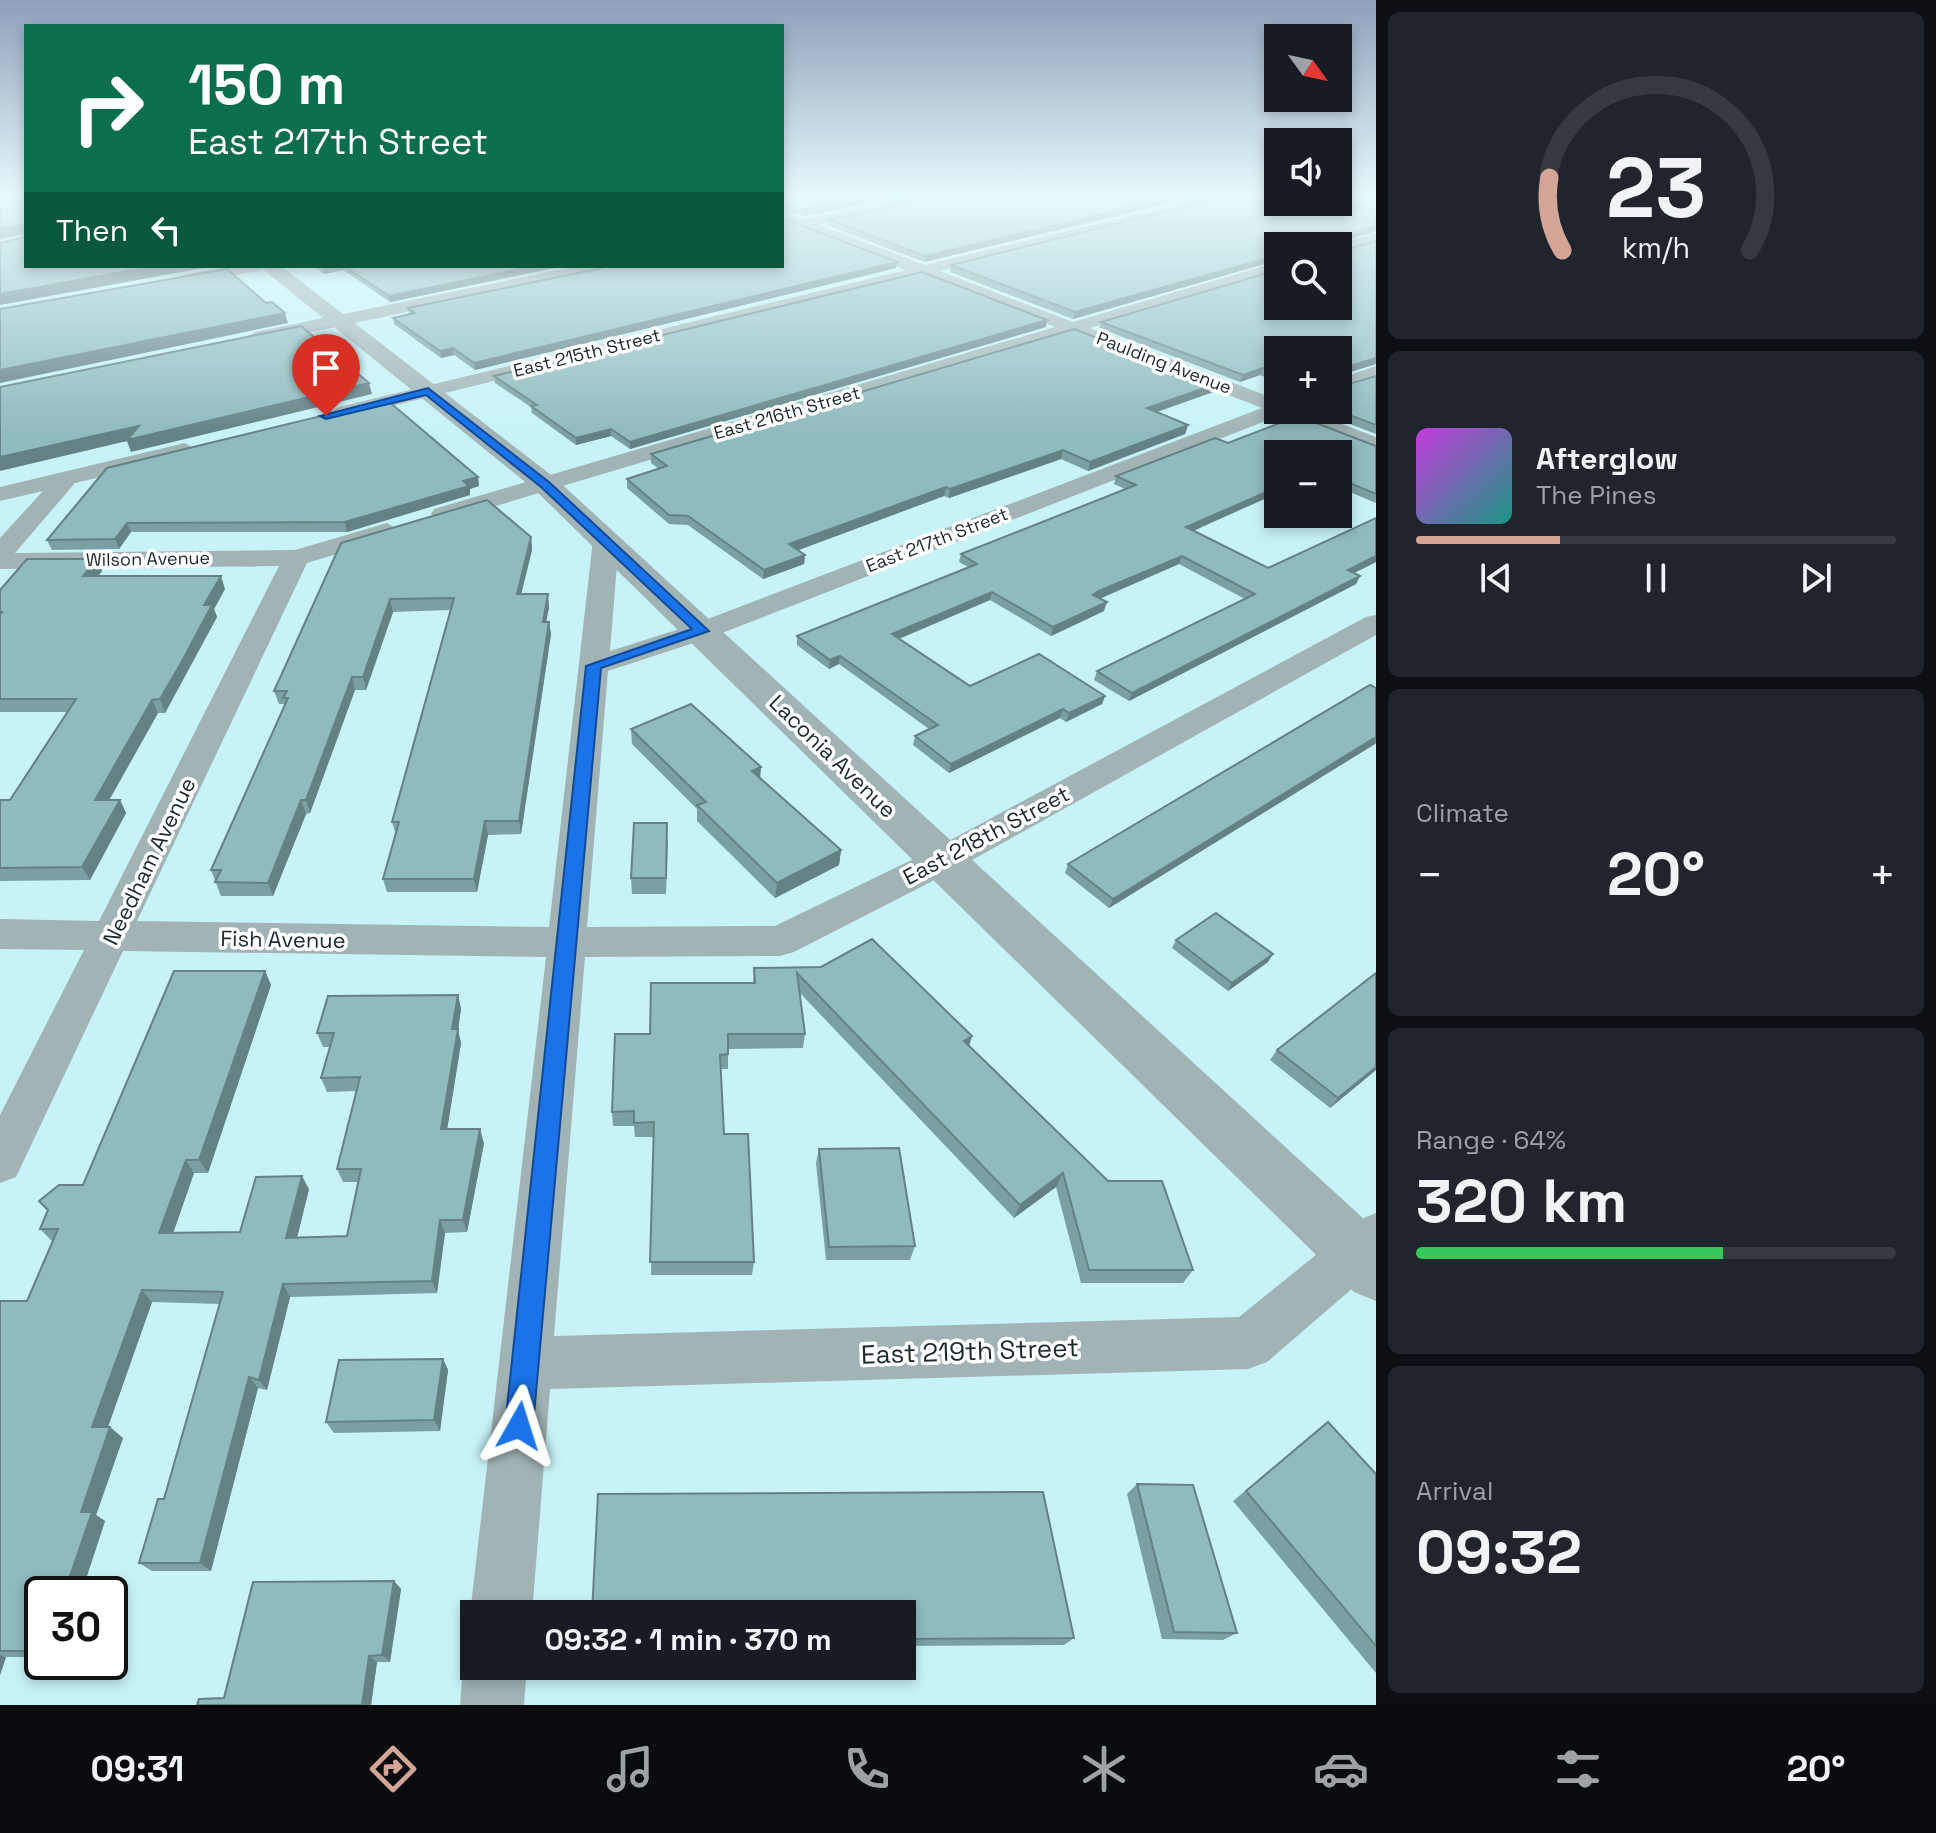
<!DOCTYPE html>
<meta charset="utf-8">
<style>
body{margin:0;font-family:"Space Grotesk",sans-serif;background:#20242c;color:#f1f3f6;height:100vh;display:flex;flex-direction:column;font-size:30px;white-space:nowrap}
*{box-sizing:border-box;margin:0}
p{font-size:26px;color:#9ea1a6}
.icon{flex:none;width:44px;height:44px;fill:none;stroke:currentColor;stroke-width:2;stroke-linecap:round;stroke-linejoin:round}
.map{position:relative;flex:1;overflow:hidden}
.drawer{display:flex;flex-direction:column;gap:12px;padding:12px;background:#0d0f14;width:560px}
.drawer>*{flex:none}
.banner{position:absolute;left:24px;top:24px;width:760px;height:244px;border-radius:0px;box-shadow:0 4px 12px #0003;background:#0b6e4f;color:#fff;overflow:hidden}
.needle{width:52px;rotate:123deg}
.controls{position:absolute;left:1264px;top:24px;display:grid;gap:16px}
.controls a{display:grid;place-items:center;width:88px;height:88px;border-radius:0px;background:#171b24;box-shadow:0 4px 12px #0003;font-size:40px}
.speed{position:absolute;left:24px;top:1576px;display:flex;gap:16px;font-size:40px;font-weight:700;text-align:center}
.speed>*{display:grid;place-content:center;width:104px;height:104px;border-radius:50%;background:#171b24;box-shadow:0 4px 12px #0003;line-height:1}
.speed .limit{border:4px solid #111;border-radius:12px;background:#fff;color:#111}
.pin{position:absolute;display:grid;place-items:center;width:68px;height:68px;color:#fff;margin:-82px -34px;border-radius:50% 50% 50% 0;rotate:-45deg;box-shadow:0 0 8px #0007}
.pin .icon{rotate:45deg}
.me{position:absolute;width:88px;margin:-44px;rotate:6deg;stroke-linejoin:round;filter:drop-shadow(0 0 6px #0008)}
.turn{display:flex;align-items:center;gap:28px;height:168px;padding:0 32px;font-size:36px}
.turn .icon{width:104px;height:104px;stroke-width:2.5}
.turn b{display:block;font-size:56px;line-height:68px}
.then{display:flex;align-items:center;height:76px;padding:0 32px;background:#0003;gap:16px;font-size:30px}
.big{font-size:60px;font-weight:700;line-height:1.1}
.drawer .tile{flex:1;display:flex;flex-direction:column;justify-content:center;gap:12px;min-width:0;padding:0 28px;border-radius:12px;background:#20242c}
.drawer .dial{align-items:center;gap:0}
.dial svg{height:208px;overflow:visible;fill:none;stroke:#363941;stroke-width:7;stroke-linecap:round;text-anchor:middle}
.dial text{fill:#f1f3f6;stroke:none}
.song{display:flex;align-items:center;gap:24px}
.cover{width:96px;height:96px;border-radius:12px;background:linear-gradient(135deg,hsl(290 70% 55%),hsl(170 70% 35%))}
.played{height:8px;border-radius:4px;background:linear-gradient(90deg,#d2a596 30%,#363941 30%)}
.keys{display:flex;justify-content:space-around;direction:ltr}
.heat{display:flex;justify-content:space-between;align-items:center;font-size:44px;direction:ltr}
.charge{height:12px;border-radius:6px;background:linear-gradient(90deg,#34c759 64%,#363941 0)}
.trip{position:absolute;left:460px;top:1600px;width:456px;height:80px;border-radius:0px;background:#171b24;box-shadow:0 4px 12px #0003;font-weight:700;line-height:80px;text-align:center}
.tab-bar{display:flex;height:128px;justify-content:space-around;align-items:center;background:#090b0e;color:#9ea1a6}
.tab-bar .icon{width:56px;height:56px}
.tab-bar .active{color:#d2a596}
.tab-bar b{font-size:36px;color:#f1f3f6}
main{display:flex;flex:1;min-height:0}
.map>svg:first-child{display:block}
</style>
<main>
<div class="map">
<svg width="1376" height="1705" viewBox="0 0 1376 1705">
<rect width="100%" height="100%" fill="#c7f3f8"/>
<g fill="none" stroke-linecap="round" stroke-linejoin="round">
<!-- minor -->
<g fill="#a1b3b5" fill-rule="evenodd">
<polygon points="910,198 936,198 819,225 925,265 1204,198 1227,198 940,271 1073,322 1278,262 1278,272 1090,328 1278,400 1278,410 1305,410 1376,437 1376,452 1281,415 712,637 608,671 587,927 775,926 930,851 1366,617 1376,615 1376,635 956,869 794,952 780,956 585,957 554,1336 1239,1317 1359,1220 1376,1213 1376,1268 1267,1362 1248,1369 550,1389 532,1614 474,1614 474,1623 470,1614 546,957 123,951 16,1177 0,1183 0,1115 84,950 0,949 0,919 99,921 279,566 0,569 0,538 43,491 0,501 0,487 185,443 196,450 193,455 75,483 15,553 295,550 387,523 400,531 396,536 307,563 137,921 549,927 593,540 597,535 615,535 619,540 610,651 692,625 1262,408 1072,334 452,519 434,519 431,514 434,509 1055,327 922,276 339,419 328,413 339,407 906,270 782,221 782,212 804,219"/>
<polygon points="1376,233 1376,243 1338,254 1338,246 1332,246"/>
<polygon points="232,266 267,266 259,271 182,285 174,280 182,275"/>
<polygon points="578,266 610,266 602,271 255,344 246,338 255,332"/>
<polygon points="1376,366 1376,379 1338,392 1338,379"/>
<polygon points="474,1643 474,1666 527,1666 524,1705 460,1705 463,1666"/>
</g>
<!-- tertiary -->
<g fill="#a1b3b5" fill-rule="evenodd">
<polygon points="1338,198 1376,206 1376,216 1332,205 1330,202 1338,202"/>
<polygon points="259,266 281,266 555,478 1376,1230 1376,1301 1354,1292 535,490"/>
</g>
</g>
<!-- wall -->
<g fill="#7ba0a3">
<polygon points="782,198 896,198 804,216 782,210"/>
<polygon points="927,198 1192,198 924,262 829,226 830,220"/>
<polygon points="1351,198 1376,198 1376,204"/>
<polygon points="1376,231 1335,244 1278,246 1278,260 1073,319 950,272 951,265"/>
<polygon points="1376,241 1376,364 1340,375 1339,387 1376,376 1376,434 1321,413 1322,410 1338,410 1338,350 1278,350 1278,382 1260,375 1240,382 1099,328 1101,322"/>
<polygon points="897,262 896,268 475,370 454,355 441,358 394,324 393,318 409,314 408,308 602,268"/>
<polygon points="314,266 564,266 390,302 343,270 324,274"/>
<polygon points="1046,327 630,449 611,436 576,445 532,413 531,407 495,383 494,376"/>
<polygon points="1216,384 1213,392 1157,412 1188,425 1185,434 1088,471 1061,459 949,498 944,496 798,550 805,555 804,564 763,579 688,525 669,524 627,488 627,479 659,469 651,463 651,454"/>
<polygon points="1228,443 1376,446 1376,503 1338,487 1338,454 1194,531 1268,568 1376,562 1354,573 1360,576 1356,584 1129,701 1094,680 1097,671 1245,599 1179,564 1099,598 1104,611 1051,636 990,600 899,639 970,686 1105,696 1102,704 1066,722 1060,718 949,773 913,745 915,736 929,729 839,664 829,669 797,645 797,636 968,567 959,562 961,554 1125,489 1114,484 1116,476"/>
<polygon points="107,468 478,477 479,486 470,489 470,495 347,532 131,532 119,549 52,550 47,540"/>
<polygon points="531,537 532,550 521,594 549,607 546,622 549,622 551,634 521,834 488,835 477,892 387,892 383,879 396,835 392,822 450,610 393,612 366,690 355,690 310,813 306,814 273,896 221,896 211,870 286,704 279,704 274,691 341,543"/>
<polygon points="97,559 102,571 98,576 225,589 214,609 217,617 165,713 158,713 109,800 120,800 126,813 90,880 0,881 0,800 10,800 68,712 0,712 0,590"/>
<polygon points="1376,688 1376,744 1375,744 1109,908 1065,873 1068,864"/>
<polygon points="631,729 761,778 841,850 839,865 775,898 697,821 697,809 632,744"/>
<polygon points="668,839 666,894 632,894 631,878"/>
<polygon points="1176,940 1268,962 1228,991 1172,948"/>
<polygon points="821,967 969,1046 1193,1270 1183,1283 1081,1283 1056,1187 1014,1218 800,993 805,1034 803,1048 728,1049 728,1069 721,1069 724,1134 754,1262 752,1275 651,1275 654,1137 635,1137 634,1126 613,1126 612,1112 650,1034 753,983 754,968"/>
<polygon points="265,971 271,985 208,1173 194,1173 173,1233 240,1232 309,1189 297,1237 347,1236 359,1182 343,1182 337,1169 357,1091 327,1092 321,1078 330,1047 323,1047 317,1033 458,995 461,1009 458,1030 461,1043 447,1129 484,1143 467,1232 445,1233 437,1293 290,1297 267,1390 258,1388 211,1571 152,1571 139,1563 164,1499 220,1304 152,1302 108,1427 123,1438 96,1515 105,1521 81,1594 42,1594 42,1657 6,1657 0,1675 0,1301 27,1301 53,1242 40,1229 83,1185"/>
<polygon points="1376,973 1376,1070 1330,1108 1270,1060 1277,1050"/>
<polygon points="819,1149 915,1246 910,1260 826,1260 816,1163"/>
<polygon points="443,1359 448,1370 440,1431 334,1433 326,1422"/>
<polygon points="1328,1422 1376,1474 1376,1673 1233,1501"/>
<polygon points="1137,1484 1237,1633 1223,1640 1162,1639 1127,1494"/>
<polygon points="394,1581 401,1589 390,1662 377,1662 371,1705 197,1705 224,1698"/>
<polygon points="902,1614 1074,1638 1064,1645 902,1646"/>
</g>
<!-- shaded-wall -->
<g fill="#648285">
<polygon points="868,198 896,198 804,216 805,210"/>
<polygon points="1170,198 1192,198 924,262 925,256"/>
<polygon points="22,225 26,234 0,239 0,228"/>
<polygon points="1376,226 1376,231 1329,246 1331,240"/>
<polygon points="1278,255 1278,260 1073,319 1075,312"/>
<polygon points="897,262 896,268 475,370 474,363"/>
<polygon points="156,266 215,266 0,305 0,294"/>
<polygon points="331,266 342,266 343,270 324,274 323,267"/>
<polygon points="534,266 564,266 390,302 389,296"/>
<polygon points="285,313 288,323 0,383 0,370"/>
<polygon points="1047,320 1046,327 630,449 630,442"/>
<polygon points="453,348 454,355 441,358 440,351"/>
<polygon points="1376,358 1376,364 1338,376 1340,369"/>
<polygon points="1263,368 1260,375 1240,382 1243,375"/>
<polygon points="369,383 372,394 131,452 127,441 0,471 0,457 139,426"/>
<polygon points="1216,384 1213,392 1145,416 1147,408"/>
<polygon points="1188,425 1185,434 1088,471 1090,462"/>
<polygon points="611,429 611,436 576,445 576,438"/>
<polygon points="1063,450 1061,459 949,498 950,489"/>
<polygon points="478,477 479,486 470,489 470,495 347,532 345,522"/>
<polygon points="946,487 944,496 788,554 789,544"/>
<polygon points="1278,487 1278,493 1184,535 1186,527"/>
<polygon points="127,523 131,532 119,549 115,539"/>
<polygon points="531,537 532,550 518,607 517,594"/>
<polygon points="805,555 804,564 763,579 764,570"/>
<polygon points="1182,556 1179,564 1097,600 1093,595"/>
<polygon points="1376,556 1376,562 1344,578 1348,570"/>
<polygon points="97,559 102,571 89,589 83,576"/>
<polygon points="221,576 225,589 214,609 217,617 165,713 160,699 204,605"/>
<polygon points="1360,576 1356,584 1129,701 1132,693"/>
<polygon points="992,592 990,600 891,642 892,634"/>
<polygon points="548,594 549,607 544,634 543,622"/>
<polygon points="390,599 393,612 366,690 363,677"/>
<polygon points="1107,602 1104,611 1051,636 1053,627"/>
<polygon points="549,622 551,634 521,834 519,821"/>
<polygon points="840,656 839,664 829,669 830,660"/>
<polygon points="352,677 355,690 310,813 306,800"/>
<polygon points="1105,696 1102,704 1066,722 1069,713"/>
<polygon points="152,700 158,713 102,813 95,800"/>
<polygon points="1063,709 1060,718 949,773 951,764"/>
<polygon points="1376,737 1375,744 1109,908 1113,899"/>
<polygon points="761,767 760,782 752,771"/>
<polygon points="120,800 126,813 90,880 82,867"/>
<polygon points="301,800 306,814 273,896 268,883"/>
<polygon points="485,821 488,835 477,892 474,879"/>
<polygon points="841,850 839,865 775,898 777,883"/>
<polygon points="1273,954 1268,962 1228,991 1232,983"/>
<polygon points="265,971 271,985 208,1173 199,1160"/>
<polygon points="458,995 461,1009 458,1030 461,1043 445,1143 441,1129 452,1029"/>
<polygon points="972,1036 968,1050 964,1041"/>
<polygon points="1376,1067 1376,1070 1330,1108 1338,1098"/>
<polygon points="480,1129 484,1143 467,1232 463,1220"/>
<polygon points="186,1160 194,1173 169,1245 159,1233"/>
<polygon points="1063,1173 1056,1187 1014,1218 1020,1205"/>
<polygon points="302,1176 309,1189 294,1250 286,1238"/>
<polygon points="440,1220 445,1233 437,1293 432,1281"/>
<polygon points="283,1284 290,1297 267,1390 259,1380"/>
<polygon points="142,1290 152,1302 104,1438 92,1427"/>
<polygon points="443,1359 448,1370 440,1431 434,1420"/>
<polygon points="249,1377 258,1388 211,1571 200,1563"/>
<polygon points="110,1427 123,1438 96,1515 105,1521 81,1594 64,1594 81,1512"/>
<polygon points="394,1581 401,1589 390,1662 382,1655"/>
<polygon points="0,1655 6,1657 0,1675"/>
<polygon points="369,1656 377,1662 371,1705 362,1705"/>
</g>
<!-- building -->
<g fill="#8fbabe" stroke="#648285" stroke-width="2">
<polygon points="0,198 26,198 26,266 156,266 0,294 0,243 25,237 22,225 0,228"/>
<polygon points="782,198 868,198 805,210 782,204"/>
<polygon points="927,198 1170,198 925,256 830,220"/>
<polygon points="1220,198 1278,198 1278,202 1333,202 1376,213 1376,226 1331,240 1337,246 1278,246 1278,255 1075,312 951,265"/>
<polygon points="782,218 897,262 474,363 453,348 440,351 393,318 415,313 408,308 602,268 604,266 782,266"/>
<polygon points="1376,241 1376,358 1340,369 1339,387 1376,376 1376,425 1336,410 1338,410 1338,400 1344,397 1338,395 1338,350 1278,350 1278,373 1263,368 1243,375 1101,322 1278,270 1278,306 1338,306 1338,247 1341,251"/>
<polygon points="344,266 534,266 389,296"/>
<polygon points="227,269 266,303 272,302 285,313 0,370 0,309"/>
<polygon points="922,272 1047,320 630,442 611,429 576,438 531,406 537,405 494,376"/>
<polygon points="301,326 369,383 127,440 139,426 0,457 0,387"/>
<polygon points="1074,329 1216,384 1147,408 1188,425 1090,462 1063,450 950,489 946,487 789,544 805,555 764,570 688,516 669,515 627,479 667,466 651,454"/>
<polygon points="387,400 478,477 463,481 469,486 345,522 127,523 115,539 47,540 107,468"/>
<polygon points="1298,416 1376,446 1376,494 1338,478 1338,454 1278,454 1278,487 1186,527 1268,568 1376,518 1376,556 1348,570 1360,576 1132,693 1097,671 1255,594 1182,556 1099,591 1093,595 1107,602 1053,627 992,592 892,634 970,686 1039,654 1105,696 1069,713 1063,709 951,764 915,736 938,725 840,656 830,660 797,636 977,564 961,554 1136,485 1116,476 1215,438 1228,443"/>
<polygon points="487,500 531,537 517,594 548,594 543,622 549,622 519,821 485,821 474,879 383,879 399,822 392,822 454,598 390,599 363,677 352,677 306,800 301,800 268,883 215,882 221,870 211,870 288,698 283,698 287,691 274,691 341,543"/>
<polygon points="27,559 97,559 83,576 221,576 204,605 212,605 181,663 160,699 152,700 95,800 120,800 82,867 0,868 0,800 10,800 76,699 0,699 0,615 2,612 0,612 0,590"/>
<polygon points="1370,685 1376,688 1376,737 1113,899 1068,864"/>
<polygon points="691,704 761,767 752,771 841,850 777,883 697,805 706,802 631,729"/>
<polygon points="634,823 667,823 666,878 631,878"/>
<polygon points="1216,913 1273,954 1232,983 1176,940"/>
<polygon points="872,939 972,1036 964,1041 1108,1181 1162,1181 1193,1270 1089,1270 1063,1173 1020,1205 797,973 805,1034 728,1034 728,1054 720,1055 724,1134 748,1134 754,1262 650,1262 654,1122 634,1123 634,1111 612,1112 615,1034 650,1034 651,983 755,983 754,968 821,967"/>
<polygon points="174,971 265,971 199,1160 186,1160 159,1233 240,1232 256,1177 302,1176 286,1238 347,1236 361,1169 337,1169 360,1077 321,1078 334,1033 317,1033 328,996 458,995 452,1029 458,1029 441,1129 480,1129 463,1220 440,1220 432,1281 283,1284 259,1380 249,1377 200,1563 139,1563 158,1499 164,1499 223,1292 142,1290 92,1427 110,1427 81,1512 92,1512 64,1594 42,1594 42,1651 0,1651 0,1301 27,1301 58,1229 40,1229 48,1210 39,1201 59,1185 83,1185"/>
<polygon points="1376,973 1376,1067 1338,1098 1277,1050"/>
<polygon points="899,1148 915,1246 829,1247 819,1149"/>
<polygon points="443,1359 434,1420 326,1422 339,1360"/>
<polygon points="1328,1422 1376,1474 1376,1646 1246,1491"/>
<polygon points="1137,1484 1193,1485 1237,1633 1174,1632"/>
<polygon points="1043,1492 1074,1638 902,1639 902,1614 592,1614 598,1494"/>
<polygon points="394,1581 382,1655 369,1656 362,1705 197,1705 199,1699 224,1698 253,1582"/>
</g>
<!-- sky -->
<linearGradient id="sky" x2="0" y2="1"><stop stop-color="#8ea0ba"/><stop offset="0.45" stop-color="#e6fafc"/><stop offset="1" stop-color="#e6fafc" stop-opacity="0"/></linearGradient>
<rect width="1376" height="436" fill="url(#sky)"/>
<!-- route -->
<polygon fill="#1a73e8" stroke="#114b97" stroke-width="2" points="428,388 549,482 709,631 601,668 533,1426 529,1435 519,1440 509,1435 505,1426 586,666 692,629 541,487 426,395 326,419 320,416"/>
<g text-anchor="middle" stroke-width="7" stroke-linejoin="round" paint-order="stroke">
<!-- far-street labels -->
<g font-size="18" fill="#1a2b2d" stroke="#fff">
<text transform="translate(587 353) rotate(-14)" y="6">East 215th Street</text>
<text transform="translate(1164 363) rotate(21)" y="6">Paulding Avenue</text>
<text transform="translate(787 413) rotate(-16)" y="6">East 216th Street</text>
<text transform="translate(937 540) rotate(-21)" y="6">East 217th Street</text>
<text transform="translate(148 559) rotate(-1)" y="6">Wilson Avenue</text>
</g>
<!-- street labels -->
<g font-size="22" fill="#1a2b2d" stroke="#fff">
<text transform="translate(833 756) rotate(44)" y="8">Laconia Avenue</text>
<text transform="translate(986 835) rotate(-28)" y="8">East 218th Street</text>
<text transform="translate(149 861) rotate(-64)" y="8">Needham Avenue</text>
<text transform="translate(283 939) rotate(1)" y="8">Fish Avenue</text>
</g>
<!-- near-street labels -->
<g font-size="26" fill="#1a2b2d" stroke="#fff">
<text transform="translate(970 1351) rotate(-2)" y="9">East 219th Street</text>
</g>
</g>
</svg>
<div class="controls">
<a><svg class="needle" viewBox="-14 -14 28 28"><path d="M0-13l5 13h-10z" fill="#e53935"/><path d="M0 13l5-13h-10z" fill="#9ea1a6"/></svg></a>
<a><svg class="icon" aria-label="sound" viewBox="0 0 24 24"><path d="M4 9h4l5-4v14l-5-4H4zM17 9q2 3 0 6"/></svg></a>
<a><svg class="icon" aria-label="search" viewBox="0 0 24 24"><circle cx="10" cy="10" r="6"/><path d="M15 15l6 6"/></svg></a>
<a>+</a>
<a>−</a>
</div>
<div class="speed"><div class="limit">30</div></div>
<div class="pin" style="left:326px;top:416px;background:#d93025"><svg class="icon" aria-label="arrive" viewBox="0 0 24 24"><path d="M6 21V4h12l-3 4 3 4H6"/></svg></div>
<svg class="me" style="left:519px;top:1426px" viewBox="-20 -20 40 40"><path d="M0-17L14 15 0 8-14 15z" fill="#1a73e8" stroke="#fff" stroke-width="4"/></svg>
<div class="trip">09:32 · 1 min · 370 m</div>
<div class="banner">
<div class="turn"><svg class="icon" aria-label="right" viewBox="0 0 24 24"><path d="M7 20v-9h11M14 6l5 5-5 5"/></svg><div><b>150 m</b>East 217th Street</div></div>
<div class="then">Then<svg class="icon" aria-label="left" viewBox="0 0 24 24"><path d="M17 20v-9H6M10 6l-5 5 5 5"/></svg></div>
</div>
</div>
<section class="drawer">
<div class="tile dial"><svg viewBox="0 0 100 80">
<path d="M14 69A42 42 0 1 1 86 69"/>
<path d="M14 69A42 42 0 0 1 9 41" stroke="#d2a596"/>
<text x="50" y="56" font-size="32" font-weight="700">23</text>
<text x="50" y="72" font-size="11">km/h</text>
</svg></div>
<div class="tile">
<div class="song"><i class="cover"></i><div><b>Afterglow</b><p>The Pines</p></div></div>
<div class="played"></div>
<div class="keys"><svg class="icon" aria-label="previous" viewBox="0 0 24 24"><path d="M18 5L8 12l10 7zM5 5v14"/></svg><svg class="icon" aria-label="pause" viewBox="0 0 24 24"><path d="M8 5v14M16 5v14"/></svg><svg class="icon" aria-label="next" viewBox="0 0 24 24"><path d="M6 5l10 7-10 7zM19 5v14"/></svg></div>
</div>
<div class="tile"><p>Climate</p>
<div class="heat"><a>−</a><b class="big">20°</b><a>+</a></div>
</div>
<div class="tile"><p>Range · 64%</p><b class="big">320 km</b><div class="charge"></div></div>
<div class="tile"><p>Arrival</p><b class="big">09:32</b></div>
</section>
</main>
<nav class="tab-bar">
<b>09:31</b>
<svg class="icon active" aria-label="directions" viewBox="0 0 24 24"><path d="M12 3l9 9-9 9-9-9zM9 14v-3h6M13 9l2 2-2 2"/></svg>
<svg class="icon" aria-label="music" viewBox="0 0 24 24"><path d="M9 18V5l10-2v13"/><circle cx="6" cy="18" r="3"/><circle cx="16" cy="16" r="3"/></svg>
<svg class="icon" aria-label="phone" viewBox="0 0 24 24"><path d="M5 4h4l2 5-3 2q2 4 5 5l2-3 5 2v4C11 20 4 13 5 4z"/></svg>
<svg class="icon" aria-label="climate" viewBox="0 0 24 24"><path d="M12 3v18M4 7l16 10M4 17L20 7"/></svg>
<svg class="icon" aria-label="car" viewBox="0 0 24 24"><path d="M5 17H2v-5l4-1 3-4h7l3 4 3 1v5h-3M9 17h6M6 11h13"/><circle cx="7" cy="17" r="2"/><circle cx="17" cy="17" r="2"/></svg>
<svg class="icon" aria-label="filters" viewBox="0 0 24 24"><path d="M4 7h16M4 17h16"/><circle cx="9" cy="7" r="2"/><circle cx="15" cy="17" r="2"/></svg>
<b>20°</b>
</nav>
